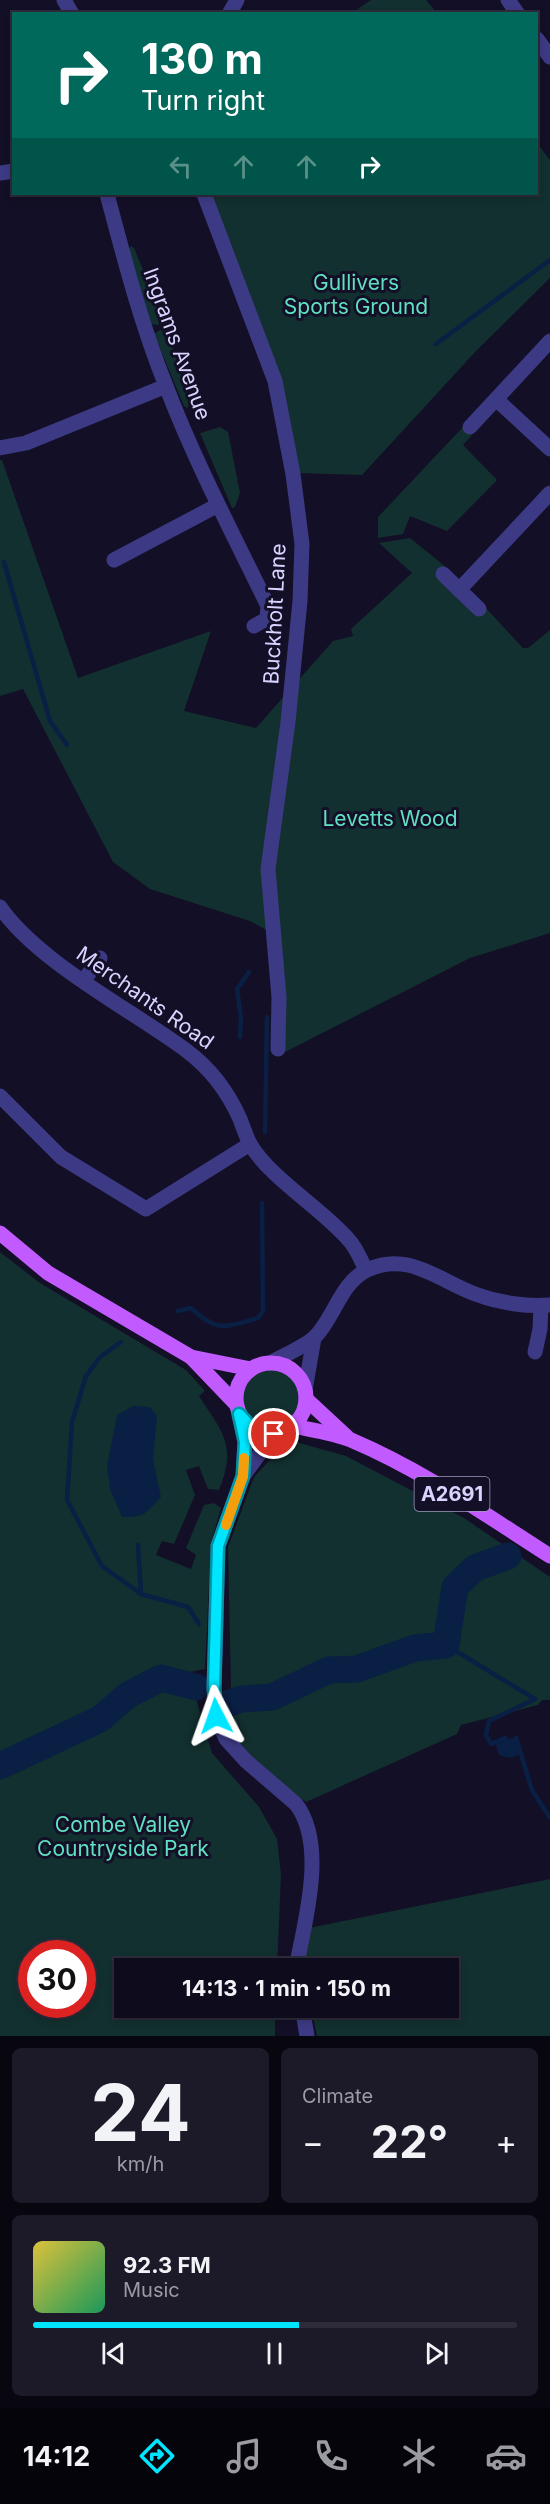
<!DOCTYPE html>
<meta charset="utf-8">
<style>
body{margin:0;font-family:Inter,sans-serif;background:#1c1929;color:#f1f3f6;height:100vh;display:flex;flex-direction:column;font-size:22px;white-space:nowrap}
*{box-sizing:border-box;margin:0}
p{font-size:20px;color:#9b9ba3}
.icon{flex:none;width:33px;height:33px;fill:none;stroke:currentColor;stroke-width:2;stroke-linecap:round;stroke-linejoin:round}
.map{position:relative;height:2036px;overflow:hidden}
.sheet{display:flex;flex-direction:column;gap:12px;padding:12px;background:#08060f;flex:1}
.sheet>*{flex:none}
.hud{position:absolute;left:12px;top:12px;width:526px;height:183px;border-radius:0px;box-shadow:0 3px 9px #0003,0 0 0 2px #2e2b3b;background:#00695c;color:#fff;overflow:hidden}
.speed{position:absolute;left:18px;top:1940px;display:flex;gap:12px;font-size:30px;font-weight:700;text-align:center}
.speed>*{display:grid;place-content:center;width:78px;height:78px;border-radius:50%;background:#0e0b1c;box-shadow:0 3px 9px #0003,0 0 0 2px #2e2b3b;line-height:1}
.speed .limit{border:9px solid #d22;background:#fff;color:#111}
.pin{position:absolute;display:grid;place-items:center;width:51px;height:51px;color:#fff;margin:-26px;border:3px solid #fff;border-radius:50%;box-shadow:0 2px 6px #0007}
.me{position:absolute;width:66px;margin:-33px;rotate:356deg;stroke-linejoin:round;filter:drop-shadow(0 0 4px #0008)}
.turn{display:flex;align-items:center;gap:21px;height:126px;padding:0 30px;font-size:27px}
.turn .icon{width:78px;height:78px;stroke-width:2.5}
.turn b{display:block;font-size:42px;line-height:51px}
.lanes{display:flex;align-items:center;height:57px;padding:0 30px;background:#0003;justify-content:center;gap:30px;direction:ltr}
.lanes .off{opacity:.35}
.big{font-size:45px;font-weight:700;line-height:1.1}
.sheet .card{flex:1;display:flex;flex-direction:column;justify-content:center;gap:9px;min-width:0;padding:0 21px;border-radius:9px;background:#1c1929}
.sheet .dial{align-items:center;gap:0}
.dial b{font-size:78px;line-height:1}
.song{display:flex;align-items:center;gap:18px}
.cover{width:72px;height:72px;border-radius:9px;background:linear-gradient(135deg,hsl(50 70% 55%),hsl(150 70% 35%))}
.played{height:6px;border-radius:3px;background:linear-gradient(90deg,#00e5ff 55%,#2e2b3b 55%)}
.keys{display:flex;justify-content:space-around;direction:ltr}
.heat{display:flex;justify-content:space-between;align-items:center;font-size:33px;direction:ltr}
.sheet .tiles{flex:1;display:grid;gap:12px;grid-template-columns:1fr 1fr}
.card:last-child{grid-column:span 2}
.trip{position:absolute;left:114px;top:1958px;width:345px;height:60px;border-radius:0px;background:#0e0b1c;box-shadow:0 3px 9px #0003,0 0 0 2px #2e2b3b;font-weight:700;line-height:60px;text-align:center}
.menu{display:flex;height:96px;justify-content:space-around;align-items:center;background:#06040b;color:#9b9ba3}
.menu .icon{width:42px;height:42px}
.menu .on{color:#00e5ff}
.menu b{font-size:27px;color:#f1f3f6}
.map>svg:first-child{display:block}
</style>
<div class="map">
<svg width="550" height="2036" viewBox="0 0 550 2036">
<rect width="100%" height="100%" fill="#130f26"/>
<!-- green -->
<g fill="#12302f" fill-rule="evenodd">
<polygon points="371,0 426,0 437,13 352,13"/>
<polygon points="537,143 550,160 550,278 476,351 362,475 297,473 209,194 537,194"/>
<polygon points="131,246 134,248 164,320 158,325 151,324 128,250"/>
<polygon points="160,330 167,330 190,404 187,408 184,406 154,334"/>
<polygon points="220,427 228,432 240,493 235,507 232,508 200,433"/>
<polygon points="463,427 472,435 463,445 497,480 447,531 410,516 403,534 378,538 378,517"/>
<polygon points="0,460 2,460 78,678 211,631 184,711 256,728 333,641 353,636 351,629 412,573 379,543 410,538 446,567 437,577 474,615 484,606 523,648 528,648 550,630 550,933 470,958 285,1052 286,998 281,938 250,921 150,889 113,862 23,689 0,696"/>
<path d="M0 1252 40 1283 186 1370 205 1391 199 1396C223 1433 237 1445 219 1490L208 1489 199 1466 186 1470 195 1495 174 1544 162 1541 156 1555 191 1569 196 1555 186 1548 204 1505 214 1503 221 1508 211 1543 205 1669 185 1673 194 1692 212 1753 259 1807 277 1839 281 1874 277 1968H124V2007H275V2036H0ZM32 1953H82V2004H32Z"/>
<circle cx="271" cy="1398" r="28"/>
<polygon points="296,1442 346,1456 464,1518 550,1577 550,1700 542,1700 538,1705 461,1725 457,1734 306,1802 249,1759 232,1738 222,1713 231,1689 228,1547 254,1477 279,1450"/>
<polygon points="550,1879 550,2036 317,2036 311,2007 448,2007 448,1968 304,1968 309,1928"/>
</g>
<!-- water -->
<g fill="#0a1f44">
<path d="M133 1406 150 1407 157 1416 153 1459 161 1497C147 1513 144 1518 122 1517L110 1489 107 1466 117 1415Z"/>
<path d="M516 1738 522 1751C514 1760 510 1758 499 1755L496 1745 501 1739Z"/>
</g>
<g fill="none" stroke-linecap="round" stroke-linejoin="round">
<!-- stream -->
<g stroke="#0a1f44" stroke-width="4.5">
<polyline points="436,344 550,260"/>
<polyline points="4,562 50,721 67,745"/>
<polyline points="240,1037 241,1018 237,989 249,972"/>
<polyline points="265,1132 267,1017"/>
<path d="M178 1311 191 1308C218 1333 225 1327 258 1318L263 1311 262 1203"/>
<polyline points="121,1342 100,1357 86,1376 72,1422 67,1500 102,1566 141,1594 188,1607 199,1624"/>
<polyline points="138,1545 141,1594"/>
<polyline points="446,1645 535,1699 489,1721 486,1735 491,1744 505,1738"/>
<polyline points="516,1738 532,1790 550,1818"/>
</g>
<!-- river -->
<g stroke="#0a1f44" stroke-width="27">
<polyline points="223,1705 242,1699 272,1697 329,1670 357,1669 415,1648 446,1645 455,1587 475,1568 508,1556"/>
<polyline points="0,1766 100,1719 128,1695 161,1678 196,1687"/>
</g>
<!-- minor -->
<g stroke="#3d3a85" stroke-width="15">
<polyline points="64,0 72,14"/>
<polyline points="508,0 518,14"/>
<polyline points="229,14 237,0"/>
<polyline points="537,39 550,57"/>
<polyline points="0,173 14,171"/>
<path d="M107 194C124 258 141 324 166 386 195 462 233 534 268 606L267 619 254 626"/>
<polyline points="204,194 275,381 293,474 302,544 300,601 288,722 268,869 279,997 278,1049"/>
<polyline points="496,399 550,449"/>
<polyline points="470,427 550,341"/>
<polyline points="0,448 26,443 166,386"/>
<polyline points="114,560 218,505"/>
<polyline points="443,574 479,609"/>
<polyline points="459,590 550,493"/>
<path d="M0 907C39 963 132 1010 187 1051 211 1069 228 1092 240 1119 243 1127 246 1136 250 1144 271 1179 320 1207 348 1239 356 1247 361 1260 366 1270"/>
<polyline points="84,980 100,958"/>
<polyline points="0,1096 61,1157 146,1209 250,1144"/>
<polyline points="535,1352 540,1329 541,1306"/>
<path d="M270 1363C284 1355 302 1348 314 1338 334 1319 340 1283 367 1270 409 1250 440 1282 478 1295 500 1303 527 1307 550 1305"/>
<polyline points="305,1390 314,1338"/>
<path d="M239 1415 245 1442 243 1476 218 1546 214 1688 216 1716 226 1739 246 1761 296 1804C327 1845 305 1921 296 1968"/>
<polyline points="243,1476 274,1434"/>
<polyline points="302,2007 307,2036"/>
</g>
<!-- major -->
<g stroke="#c25bff" stroke-width="15">
<polyline points="0,1233 48,1273 191,1357 251,1369"/>
<polyline points="191,1357 236,1404"/>
<circle cx="271" cy="1398" r="35"/>
<polyline points="306,1399 347,1437"/>
<path d="M293 1426C312 1430 334 1433 351 1440 422 1470 486 1515 550 1556"/>
</g>
</g>
<g fill="none" stroke-linecap="round" stroke-linejoin="round">
<!-- route casing -->
<g stroke="#0095a6" stroke-width="15">
<polyline id="route" points="216,1716 214,1688 218,1546 243,1476 245,1442 239,1414 254,1430 274,1434"/>
</g>
<!-- route -->
<use href="#route" stroke="#00e5ff" stroke-width="10"/>
<!-- slow -->
<polyline stroke="#f59e0b" stroke-width="10" points="226,1525 243,1476 244,1458"/>
</g>
<g text-anchor="middle" stroke-width="6" stroke-linejoin="round" paint-order="stroke">
<!-- shield labels -->
<rect fill="#130f26" stroke="#9e99be" stroke-width="1.5" x="414.5" y="1477" width="75" height="34" rx="4.5"/>
<g font-size="20" font-weight="bold" fill="#d9d4ff">
<text x="452" y="1501">A2691</text>
</g>
<!-- park labels -->
<g font-size="21" fill="#5fe0c0" stroke="#130f26">
<text x="356" y="290">Gullivers<tspan x="356" dy="24">Sports Ground</tspan></text>
<text x="390" y="826">Levetts Wood</text>
<text x="123" y="1832">Combe Valley<tspan x="123" dy="24">Countryside Park</tspan></text>
</g>
<!-- street labels -->
<g font-size="21" fill="#d9d4ff" stroke="#130f26">
<text transform="translate(177 344) rotate(70)" y="7">Ingrams Avenue</text>
<text transform="translate(275 614) rotate(-87)" y="7">Buckholt Lane</text>
<text transform="translate(145 998) rotate(35)" y="7">Merchants Road</text>
</g>
</g>
</svg>
<div class="speed"><div class="limit">30</div></div>
<div class="pin" style="left:274px;top:1434px;background:#d93025"><svg class="icon" aria-label="arrive" viewBox="0 0 24 24"><path d="M6 21V4h12l-3 4 3 4H6"/></svg></div>
<svg class="me" style="left:216px;top:1716px" viewBox="-20 -20 40 40"><path d="M0-17L14 15 0 8-14 15z" fill="#00e5ff" stroke="#fff" stroke-width="4"/></svg>
<div class="trip">14:13 · 1 min · 150 m</div>
<div class="hud">
<div class="turn"><svg class="icon" aria-label="right" viewBox="0 0 24 24"><path d="M7 20v-9h11M14 6l5 5-5 5"/></svg><div><b>130 m</b>Turn right</div></div>
<div class="lanes"><svg class="icon off" aria-label="left" viewBox="0 0 24 24"><path d="M17 20v-9H6M10 6l-5 5 5 5"/></svg><svg class="icon off" aria-label="ahead" viewBox="0 0 24 24"><path d="M12 20V5M6 11l6-6 6 6"/></svg><svg class="icon off" aria-label="ahead" viewBox="0 0 24 24"><path d="M12 20V5M6 11l6-6 6 6"/></svg><svg class="icon" aria-label="right" viewBox="0 0 24 24"><path d="M7 20v-9h11M14 6l5 5-5 5"/></svg></div>
</div>
</div>
<section class="sheet">
<div class="tiles">
<div class="card dial"><b>24</b><p>km/h</p></div>
<div class="card"><p>Climate</p>
<div class="heat"><a>−</a><b class="big">22°</b><a>+</a></div>
</div>
<div class="card">
<div class="song"><i class="cover"></i><div><b>92.3 FM</b><p>Music</p></div></div>
<div class="played"></div>
<div class="keys"><svg class="icon" aria-label="previous" viewBox="0 0 24 24"><path d="M18 5L8 12l10 7zM5 5v14"/></svg><svg class="icon" aria-label="pause" viewBox="0 0 24 24"><path d="M8 5v14M16 5v14"/></svg><svg class="icon" aria-label="next" viewBox="0 0 24 24"><path d="M6 5l10 7-10 7zM19 5v14"/></svg></div>
</div>
</div>
</section>
<nav class="menu">
<b>14:12</b>
<svg class="icon on" aria-label="directions" viewBox="0 0 24 24"><path d="M12 3l9 9-9 9-9-9zM9 14v-3h6M13 9l2 2-2 2"/></svg>
<svg class="icon" aria-label="music" viewBox="0 0 24 24"><path d="M9 18V5l10-2v13"/><circle cx="6" cy="18" r="3"/><circle cx="16" cy="16" r="3"/></svg>
<svg class="icon" aria-label="phone" viewBox="0 0 24 24"><path d="M5 4h4l2 5-3 2q2 4 5 5l2-3 5 2v4C11 20 4 13 5 4z"/></svg>
<svg class="icon" aria-label="climate" viewBox="0 0 24 24"><path d="M12 3v18M4 7l16 10M4 17L20 7"/></svg>
<svg class="icon" aria-label="car" viewBox="0 0 24 24"><path d="M5 17H2v-5l4-1 3-4h7l3 4 3 1v5h-3M9 17h6M6 11h13"/><circle cx="7" cy="17" r="2"/><circle cx="17" cy="17" r="2"/></svg>
</nav>
